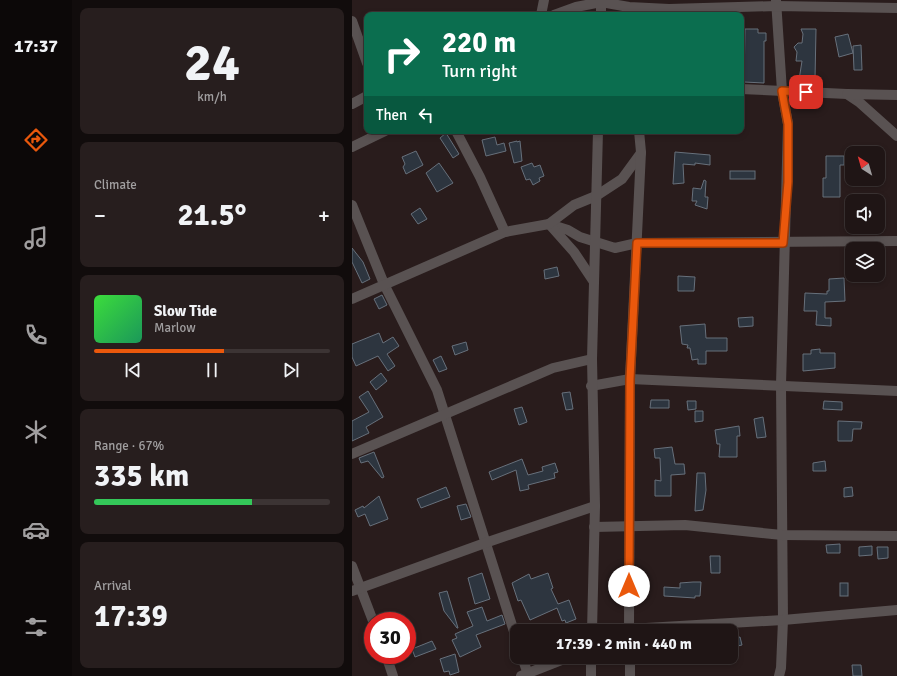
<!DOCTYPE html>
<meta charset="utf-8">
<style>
body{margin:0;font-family:Signika,sans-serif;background:#271e1e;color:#f1f3f6;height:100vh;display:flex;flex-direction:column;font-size:15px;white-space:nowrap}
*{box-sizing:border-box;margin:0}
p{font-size:13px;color:#a19fa0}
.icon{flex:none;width:22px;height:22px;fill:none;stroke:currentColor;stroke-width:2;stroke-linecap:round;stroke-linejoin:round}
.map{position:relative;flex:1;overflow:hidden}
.sheet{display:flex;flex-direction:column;gap:8px;padding:8px;background:#110c0c;width:280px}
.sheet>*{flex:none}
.guide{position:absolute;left:12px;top:12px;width:380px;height:122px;border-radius:8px;box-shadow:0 2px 6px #0003,0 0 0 1px #3c3434;background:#0b6e4f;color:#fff;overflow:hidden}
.needle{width:26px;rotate:323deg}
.controls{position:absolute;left:493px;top:146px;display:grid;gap:8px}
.controls a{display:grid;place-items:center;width:40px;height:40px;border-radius:8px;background:#1f1515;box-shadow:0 2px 6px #0003,0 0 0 1px #3c3434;font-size:20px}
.speed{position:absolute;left:12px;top:612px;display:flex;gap:8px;font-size:20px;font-weight:700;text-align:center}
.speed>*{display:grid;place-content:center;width:52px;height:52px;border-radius:50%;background:#1f1515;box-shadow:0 2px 6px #0003,0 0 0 1px #3c3434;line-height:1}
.speed .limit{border:6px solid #d22;background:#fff;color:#111}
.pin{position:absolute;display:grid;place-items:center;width:34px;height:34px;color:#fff;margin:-17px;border-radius:8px;box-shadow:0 2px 6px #0006}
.me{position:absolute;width:44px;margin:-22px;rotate:0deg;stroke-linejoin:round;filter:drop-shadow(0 0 3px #0008)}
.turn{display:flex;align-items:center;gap:14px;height:84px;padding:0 12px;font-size:18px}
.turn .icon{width:52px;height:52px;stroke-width:2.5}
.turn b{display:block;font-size:28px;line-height:34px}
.then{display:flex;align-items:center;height:38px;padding:0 12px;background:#0003;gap:8px;font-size:15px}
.big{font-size:30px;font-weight:700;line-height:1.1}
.sheet .tile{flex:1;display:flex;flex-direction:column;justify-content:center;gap:6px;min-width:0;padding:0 14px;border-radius:8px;background:#271e1e}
.sheet .dial{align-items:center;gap:0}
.dial b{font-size:52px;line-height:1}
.song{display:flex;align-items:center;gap:12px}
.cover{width:48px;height:48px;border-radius:6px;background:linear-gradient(135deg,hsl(120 70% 55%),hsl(150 70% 35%))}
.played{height:4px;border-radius:2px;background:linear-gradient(90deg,#ea580c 55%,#3c3434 55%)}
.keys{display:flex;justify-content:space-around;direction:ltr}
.heat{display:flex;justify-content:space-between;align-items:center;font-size:22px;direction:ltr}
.charge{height:6px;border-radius:3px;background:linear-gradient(90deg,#34c759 67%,#3c3434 0)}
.trip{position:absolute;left:158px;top:624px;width:228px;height:40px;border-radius:8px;background:#1f1515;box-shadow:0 2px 6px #0003,0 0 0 1px #3c3434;font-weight:700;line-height:40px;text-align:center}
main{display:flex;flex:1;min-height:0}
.tabs{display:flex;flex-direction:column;width:72px;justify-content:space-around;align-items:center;background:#0c0808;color:#a19fa0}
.tabs .icon{width:28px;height:28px}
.tabs .active{color:#ea580c}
.tabs b{font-size:18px;color:#f1f3f6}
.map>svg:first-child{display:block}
</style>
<main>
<nav class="tabs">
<b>17:37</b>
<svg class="icon active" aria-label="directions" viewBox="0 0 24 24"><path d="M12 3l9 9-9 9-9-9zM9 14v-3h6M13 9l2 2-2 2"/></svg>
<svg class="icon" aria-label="music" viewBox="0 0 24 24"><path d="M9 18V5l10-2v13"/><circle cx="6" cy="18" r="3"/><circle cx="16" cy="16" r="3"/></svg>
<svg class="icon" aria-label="phone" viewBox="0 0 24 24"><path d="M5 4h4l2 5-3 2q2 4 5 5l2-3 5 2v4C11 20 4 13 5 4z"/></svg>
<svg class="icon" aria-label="climate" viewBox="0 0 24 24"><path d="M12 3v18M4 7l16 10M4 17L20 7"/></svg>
<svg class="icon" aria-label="car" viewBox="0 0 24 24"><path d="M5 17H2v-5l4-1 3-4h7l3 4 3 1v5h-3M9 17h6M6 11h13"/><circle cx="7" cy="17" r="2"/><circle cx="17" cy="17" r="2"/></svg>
<svg class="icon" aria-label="filters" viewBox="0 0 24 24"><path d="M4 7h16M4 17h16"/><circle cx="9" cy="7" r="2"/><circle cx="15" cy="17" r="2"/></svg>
</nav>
<section class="sheet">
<div class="tile dial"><b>24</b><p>km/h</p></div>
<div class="tile"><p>Climate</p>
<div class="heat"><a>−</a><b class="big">21.5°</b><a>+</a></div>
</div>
<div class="tile">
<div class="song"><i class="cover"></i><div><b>Slow Tide</b><p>Marlow</p></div></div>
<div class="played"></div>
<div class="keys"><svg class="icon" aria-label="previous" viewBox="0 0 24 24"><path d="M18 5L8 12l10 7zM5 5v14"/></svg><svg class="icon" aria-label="pause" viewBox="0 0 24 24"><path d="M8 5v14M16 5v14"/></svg><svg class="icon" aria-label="next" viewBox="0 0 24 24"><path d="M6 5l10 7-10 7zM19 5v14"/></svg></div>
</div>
<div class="tile"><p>Range · 67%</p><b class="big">335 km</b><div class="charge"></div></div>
<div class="tile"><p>Arrival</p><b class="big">17:39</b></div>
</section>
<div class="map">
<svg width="545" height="676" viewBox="0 0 545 676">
<rect width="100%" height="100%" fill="#291c1c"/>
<!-- building -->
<g fill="#2d353f" stroke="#67707b">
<polygon points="393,29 406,29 406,33 414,33 414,41 412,41 412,83 392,82"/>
<polygon points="449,29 464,29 463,79 447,80 450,61 444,61 445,52 442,47 446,43 450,43 451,34"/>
<polygon points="496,34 501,53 487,57 483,37"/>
<polygon points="509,45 510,70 502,70 501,46"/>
<polygon points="94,133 107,154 101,158 88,138"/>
<polygon points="143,137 145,145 152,143 154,151 134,156 130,140"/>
<polygon points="165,141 165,142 168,141 170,161 162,163 157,143"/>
<polygon points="64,151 71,165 54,174 51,167 53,164 50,157"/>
<polygon points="323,152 358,155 358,165 343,163 343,165 331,164 332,183 321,184"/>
<polygon points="474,156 492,156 492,165 488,165 488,197 471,197 471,178 474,178"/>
<polygon points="87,163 101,183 85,192 74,173"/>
<polygon points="180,163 182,167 188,165 192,176 187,178 188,181 181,185 178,179 174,180 169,167"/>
<rect x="378" y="171" width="25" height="8"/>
<polygon points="352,180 354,181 353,197 356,197 355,209 343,205 345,201 340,201 341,188 349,189"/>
<polygon points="68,208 75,219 66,224 59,214"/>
<polygon points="0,248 11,262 18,279 10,283 0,262"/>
<polygon points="205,267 207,276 193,279 192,270"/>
<polygon points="326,276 343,277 342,291 326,291"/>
<polygon points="492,278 493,301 473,302 473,318 479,318 479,326 464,325 465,311 452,311 453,293 475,294 475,291 477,291 477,279"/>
<polygon points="30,295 35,305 27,309 22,299"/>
<polygon points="401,317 401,326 387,327 386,318"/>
<polygon points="353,324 354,338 375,338 375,351 354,351 354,364 346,364 346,359 340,360 338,348 335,348 336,345 330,344 328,326"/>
<polygon points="27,333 31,343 41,337 47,346 35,354 43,366 36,371 26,356 4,366 0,357 0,344"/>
<polygon points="114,342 116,350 103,355 100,346"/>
<polygon points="468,349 468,353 483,353 483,368 451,371 451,354 459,354 459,350"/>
<polygon points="89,356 95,369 87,372 81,360"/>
<polygon points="29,373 35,381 24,390 18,382"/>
<polygon points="16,391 31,417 14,427 17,433 0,441 0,421 17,412 7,397"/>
<polygon points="218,392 221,409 214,410 210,393"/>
<polygon points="299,400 317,400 317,408 298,408"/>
<polygon points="335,401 344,401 344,409 336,410"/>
<polygon points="472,401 490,402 490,410 471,409"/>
<polygon points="170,407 175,422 167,425 162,409"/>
<polygon points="343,411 351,411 351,421 343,422"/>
<polygon points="411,417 414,437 405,438 402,419"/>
<polygon points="486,421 510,422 509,429 501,429 500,441 486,441"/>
<polygon points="387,426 388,436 385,436 385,457 367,457 368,444 365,444 363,430"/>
<polygon points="320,447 323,464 332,464 333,474 319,475 319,496 303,496 303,480 309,481 308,458 303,458 302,449"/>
<polygon points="22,452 32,477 30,478 16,461 9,463 7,458"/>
<polygon points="170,459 176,475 191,471 190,467 203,463 206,472 202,473 203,478 176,485 177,489 168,491 164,470 140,480 137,472"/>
<polygon points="473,461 474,471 461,471 461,463"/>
<polygon points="345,473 353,473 354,490 351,510 343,511"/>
<polygon points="94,487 98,497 69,508 65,499"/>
<polygon points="500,487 501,496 492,497 492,488"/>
<polygon points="27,496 36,519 18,526 13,514 6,517 3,510 11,506 12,508"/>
<polygon points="114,504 119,517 109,520 105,506"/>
<polygon points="488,544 488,553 475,553 474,545"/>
<polygon points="520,546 520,555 507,556 507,547"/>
<polygon points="525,547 536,547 536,558 526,559"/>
<polygon points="358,556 368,556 368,573 359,573"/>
<polygon points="130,573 138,599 123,604 116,578"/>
<polygon points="196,573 201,588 199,589 206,604 217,600 224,619 214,623 213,620 210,621 205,608 178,620 169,600 166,601 160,583 177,574 179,579"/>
<polygon points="341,582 349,582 348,596 343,596 343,598 312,596 312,587 328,588 328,583"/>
<rect x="488" y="583" width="8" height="13"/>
<polygon points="95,591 106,628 105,628 92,611 87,593"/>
<polygon points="130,607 135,621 150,615 153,624 124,635 129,647 108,657 100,640 105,638 103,634 121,626 115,612"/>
<polygon points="388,637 390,645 381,647 380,639"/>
<polygon points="80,641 84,649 63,657 60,649"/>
<polygon points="103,654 107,672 98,675 97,671 92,672 88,659"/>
<polygon points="500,665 509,665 510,676 501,676"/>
</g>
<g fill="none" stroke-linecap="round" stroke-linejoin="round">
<!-- minor -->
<g stroke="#595252" stroke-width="10">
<polyline points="424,0 430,91 436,124 429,385 431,620 429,668 427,676"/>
<polyline points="189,15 192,0"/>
<polyline points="202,15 224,7 249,2 277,7 317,9 424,6 545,8"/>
<polyline points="249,15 249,0"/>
<polyline points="0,21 15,63"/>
<polyline points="389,89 495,94 507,102 545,136"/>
<polyline points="495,94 545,95"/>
<polyline points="0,104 15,96"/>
<polyline points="104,131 128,177 153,232"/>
<polyline points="0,147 33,131"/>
<polyline points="0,205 32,284 85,390 165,641"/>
<polyline points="197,224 216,230 228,237 263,248 285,243 545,241"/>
<polyline points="198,225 222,252 242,282"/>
<polyline points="0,299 153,232 197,224 222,205 244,196 270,179 289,153"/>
<polyline points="239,386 278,379 545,391"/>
<polyline points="0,454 201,368 240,359"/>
<polyline points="242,527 333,525 430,535 545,536"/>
<polyline points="0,566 21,621"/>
<polyline points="0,591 133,543 243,506"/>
<polyline points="277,629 431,620 545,610"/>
<polyline points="240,631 243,506 240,359 246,131"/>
<polyline points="277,631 278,379 289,152 287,131"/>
<polyline points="34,655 41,676"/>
<polyline points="170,657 176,674"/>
<polyline points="278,657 278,676"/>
<polyline points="169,676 217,657"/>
<polyline points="239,676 239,657"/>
</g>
</g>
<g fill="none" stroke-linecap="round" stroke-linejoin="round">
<!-- route casing -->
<g stroke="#983908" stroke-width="10">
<polyline id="route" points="277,586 278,379 285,243 431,243 436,182 436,124 430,91 454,92"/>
</g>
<!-- route -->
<use href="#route" stroke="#ea580c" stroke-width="7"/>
</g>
</svg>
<div class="controls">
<a><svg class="needle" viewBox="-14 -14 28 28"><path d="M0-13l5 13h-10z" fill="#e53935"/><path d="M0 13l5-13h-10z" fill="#a19fa0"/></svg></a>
<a><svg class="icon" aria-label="sound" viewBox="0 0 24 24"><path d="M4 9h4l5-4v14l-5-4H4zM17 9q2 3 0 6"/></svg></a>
<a><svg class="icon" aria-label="layers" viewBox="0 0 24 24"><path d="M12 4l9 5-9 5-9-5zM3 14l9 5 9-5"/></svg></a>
</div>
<div class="speed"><div class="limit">30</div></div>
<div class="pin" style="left:454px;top:92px;background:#d93025"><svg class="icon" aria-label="arrive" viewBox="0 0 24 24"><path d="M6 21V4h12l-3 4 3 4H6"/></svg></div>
<svg class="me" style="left:277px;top:586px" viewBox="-20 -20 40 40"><circle r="19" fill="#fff"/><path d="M0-13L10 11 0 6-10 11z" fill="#ea580c"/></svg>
<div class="trip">17:39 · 2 min · 440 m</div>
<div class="guide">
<div class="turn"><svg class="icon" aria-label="right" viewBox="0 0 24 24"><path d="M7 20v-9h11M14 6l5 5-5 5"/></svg><div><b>220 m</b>Turn right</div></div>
<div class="then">Then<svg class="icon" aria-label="left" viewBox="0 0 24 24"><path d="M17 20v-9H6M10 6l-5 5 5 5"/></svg></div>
</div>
</div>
</main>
